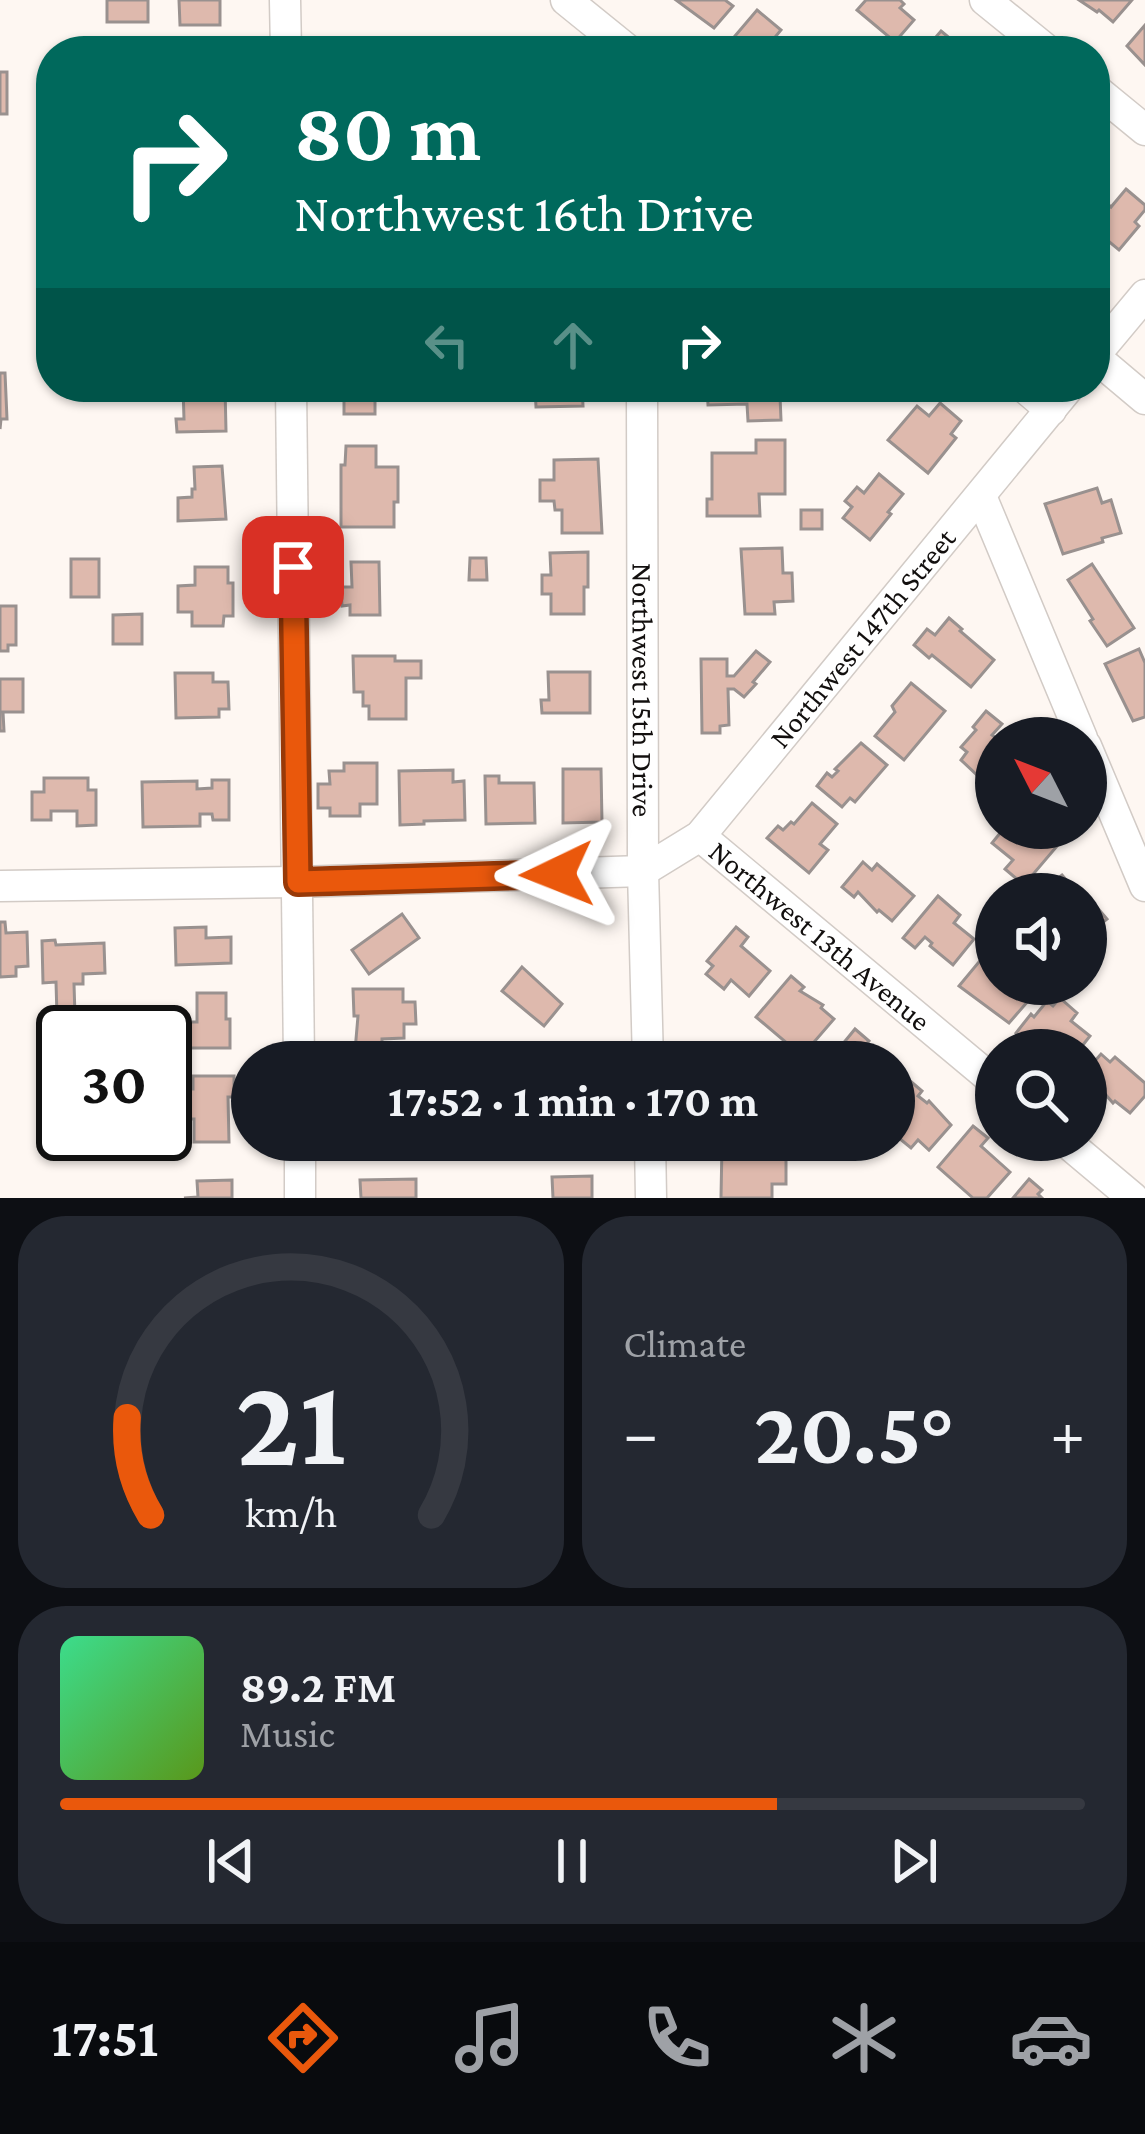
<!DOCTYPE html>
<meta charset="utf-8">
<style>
body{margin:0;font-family:"Crimson Pro",serif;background:#242831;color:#f1f3f6;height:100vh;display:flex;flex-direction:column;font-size:45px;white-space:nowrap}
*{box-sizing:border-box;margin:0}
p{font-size:39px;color:#9ea1a6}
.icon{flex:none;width:66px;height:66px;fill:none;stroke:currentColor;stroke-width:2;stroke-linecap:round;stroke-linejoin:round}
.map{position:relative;height:1198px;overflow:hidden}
.side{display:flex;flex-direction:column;gap:18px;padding:18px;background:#0d0f14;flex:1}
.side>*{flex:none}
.top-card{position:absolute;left:36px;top:36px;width:1074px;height:366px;border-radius:48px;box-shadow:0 3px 9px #0004;background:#00695c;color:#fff;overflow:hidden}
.needle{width:78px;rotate:312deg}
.controls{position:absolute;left:975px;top:717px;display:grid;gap:24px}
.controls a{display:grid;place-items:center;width:132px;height:132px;border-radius:50%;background:#171b24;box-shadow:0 3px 9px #0004;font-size:60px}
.speed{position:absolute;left:36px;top:1005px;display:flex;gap:24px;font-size:60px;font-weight:700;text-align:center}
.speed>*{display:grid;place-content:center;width:156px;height:156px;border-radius:50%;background:#171b24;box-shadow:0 3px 9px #0004;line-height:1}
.speed .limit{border:6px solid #111;border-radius:18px;background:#fff;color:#111}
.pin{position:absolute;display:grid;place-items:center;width:102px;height:102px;color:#fff;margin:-51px;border-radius:24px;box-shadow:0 6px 18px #0006}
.me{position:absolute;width:132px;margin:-66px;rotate:268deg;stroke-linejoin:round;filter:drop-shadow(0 0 9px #0008)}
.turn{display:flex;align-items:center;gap:42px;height:252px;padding:0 60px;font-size:54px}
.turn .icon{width:156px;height:156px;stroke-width:2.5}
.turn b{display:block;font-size:84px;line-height:102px}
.lanes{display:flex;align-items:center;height:114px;padding:0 60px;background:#0003;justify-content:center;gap:60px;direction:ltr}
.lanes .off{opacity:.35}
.big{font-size:90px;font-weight:700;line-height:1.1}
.side .card{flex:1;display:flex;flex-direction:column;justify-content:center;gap:18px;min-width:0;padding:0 42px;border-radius:48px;background:#242831}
.side .dial{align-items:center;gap:0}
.dial svg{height:312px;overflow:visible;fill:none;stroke:#363941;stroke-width:7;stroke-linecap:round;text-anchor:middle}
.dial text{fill:#f1f3f6;stroke:none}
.song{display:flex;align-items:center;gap:36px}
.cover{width:144px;height:144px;border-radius:18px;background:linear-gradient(135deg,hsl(150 70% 55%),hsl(90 70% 35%))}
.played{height:12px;border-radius:6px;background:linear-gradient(90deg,#ea580c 70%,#363941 70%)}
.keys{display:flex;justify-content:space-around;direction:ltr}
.heat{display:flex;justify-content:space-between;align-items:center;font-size:66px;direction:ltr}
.side .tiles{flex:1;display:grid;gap:18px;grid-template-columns:1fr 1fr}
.card:last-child{grid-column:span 2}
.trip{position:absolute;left:231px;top:1041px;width:684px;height:120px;border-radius:60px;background:#171b24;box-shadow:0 3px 9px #0004;font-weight:700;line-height:120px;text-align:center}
.dock{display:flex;height:192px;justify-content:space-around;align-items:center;background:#090b0e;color:#9ea1a6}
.dock .icon{width:84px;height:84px}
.dock .selected{color:#ea580c}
.dock b{font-size:54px;color:#f1f3f6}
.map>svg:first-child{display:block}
</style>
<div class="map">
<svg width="1145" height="1198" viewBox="0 0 1145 1198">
<rect width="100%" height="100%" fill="#fef7f2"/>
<!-- building -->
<g fill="#deb9ad" stroke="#99918f" stroke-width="3">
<rect x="107" y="0" width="41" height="22"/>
<polygon points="179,0 220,0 220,25 180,25"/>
<polygon points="676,0 725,0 733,6 714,28"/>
<polygon points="866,0 900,0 904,4 900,8 914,20 895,42 857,10"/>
<polygon points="1079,0 1132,0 1113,22 1099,10 1097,12"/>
<polygon points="757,10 781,30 771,42 782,51 726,51 724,49"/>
<polygon points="1145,25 1145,65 1127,46"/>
<polygon points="941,31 964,50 963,51 924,51"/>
<rect x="0" y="72" width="7" height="42"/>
<polygon points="1126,189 1145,205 1145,210 1135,222 1139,226 1119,250 1095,230 1100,224 1095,219 1095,211 1104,201 1111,207"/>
<polygon points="0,373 5,373 7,419 1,419 0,429"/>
<polygon points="183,387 225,387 226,431 177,432 176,419 184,419"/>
<polygon points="344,387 385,387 386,400 375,400 375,414 344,414"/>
<polygon points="535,387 582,387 583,406 536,407"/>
<polygon points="707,387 749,387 750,397 780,396 781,420 748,421 747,404 708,405"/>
<polygon points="940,403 961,421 951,434 956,438 928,473 888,440 917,406 929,416"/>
<polygon points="756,440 785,440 785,494 759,494 760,516 707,516 707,499 712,499 712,453 756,453"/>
<polygon points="346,446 376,446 376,467 398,467 398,502 394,502 394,527 341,527 341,465 345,465"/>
<polygon points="598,459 602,533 562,533 562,510 555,510 554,501 540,501 540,480 554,480 554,460"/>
<polygon points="222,466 226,519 178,521 178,498 192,497 192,489 195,489 194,467"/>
<polygon points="879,474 903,494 888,512 891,514 870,540 843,518 852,507 845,501 857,487 864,493"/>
<polygon points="1097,488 1102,503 1111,500 1121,533 1102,538 1103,542 1063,554 1045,504"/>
<rect x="801" y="510" width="21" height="19"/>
<polygon points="782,548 783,573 792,573 793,601 774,602 775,614 745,614 741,549"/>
<polygon points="588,552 588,587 584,587 584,614 551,614 551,594 542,594 542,575 551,575 550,553"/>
<polygon points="470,558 486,558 487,580 469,580"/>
<rect x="71" y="559" width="28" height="38"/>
<polygon points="351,562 379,562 380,615 350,615 350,605 342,606 341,587 352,587"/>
<polygon points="1092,564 1134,628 1107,646 1090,621 1093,619 1068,580"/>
<polygon points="195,567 228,567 228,583 233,583 233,616 224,616 223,626 192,626 192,612 178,612 178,586 195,585"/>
<polygon points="0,606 16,606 16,645 8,645 8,651 0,651"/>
<polygon points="142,614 142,644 113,644 113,615"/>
<polygon points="949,618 962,629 960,631 994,660 971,687 932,655 929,658 914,645 927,629 935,635"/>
<polygon points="1139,649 1145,663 1145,717 1133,721 1105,664"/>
<polygon points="756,651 770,662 753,682 756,684 744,697 734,689 728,689 729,725 720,726 720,733 702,733 701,659 727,659 727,676 734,676"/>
<polygon points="353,656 395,656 395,661 421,661 421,678 406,678 406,719 369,719 369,706 363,706 363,692 354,692"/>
<polygon points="548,672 590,672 590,713 542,713 541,700 549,700"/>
<polygon points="175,673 213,673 213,682 228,682 229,709 219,709 219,717 176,718"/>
<polygon points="0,679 23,679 23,712 3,712 4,731 0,731"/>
<polygon points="911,683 945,711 904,760 875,736 895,712 892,706"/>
<polygon points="986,711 1002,724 992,735 996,738 996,776 984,766 977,775 961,760 967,752 961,747 976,730 973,727"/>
<polygon points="861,743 887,765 855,802 850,798 842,807 817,786 827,773 832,777 838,771 835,769"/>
<polygon points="344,763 377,763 377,804 360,804 360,816 330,816 330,808 318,808 318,784 330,784 329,771 344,771"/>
<polygon points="563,769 601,769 602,822 563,823"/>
<polygon points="453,770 453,782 464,781 465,820 424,821 424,824 400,825 399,771"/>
<polygon points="485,776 499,776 499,783 534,783 535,823 486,824"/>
<polygon points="44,778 88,778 88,790 96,790 96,825 77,826 77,811 51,811 51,820 32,820 32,792 44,792"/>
<polygon points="212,780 229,780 229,820 213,820 212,814 200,814 200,826 143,827 142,782 197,781 197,789 212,788"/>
<polygon points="812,803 837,824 820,844 828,850 809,873 767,838 778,826 783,830 791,822 794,824"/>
<polygon points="996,828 1064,828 1069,832 1024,885 1005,869 1013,860 992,843 1001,832"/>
<polygon points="863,862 872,870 877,864 914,896 892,921 879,910 877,912 858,892 854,897 842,887"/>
<polygon points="1062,875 1072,887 1067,891 1069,894 1038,894"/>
<polygon points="938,896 960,915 954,923 974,939 953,965 930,946 932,943 925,937 915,948 903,938"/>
<polygon points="1089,898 1107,919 1086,936 1086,901"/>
<polygon points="402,914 419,938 369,974 352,950"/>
<polygon points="0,922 5,922 6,933 27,932 28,966 16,967 16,976 0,977"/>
<polygon points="206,927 206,938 231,937 231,963 176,965 175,928"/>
<polygon points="736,927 748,937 741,946 770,971 749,996 731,980 724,989 706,974 713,966 707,961"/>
<polygon points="55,940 56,945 104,943 105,973 83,974 83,984 74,984 75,1016 57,1016 56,982 43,983 42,941"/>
<polygon points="983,957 996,968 996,984 1010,984 1029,1000 1009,1023 959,986"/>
<polygon points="522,967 562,1004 544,1026 502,991"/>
<polygon points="791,976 804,987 800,991 823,1005 821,1008 834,1019 802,1056 756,1017"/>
<polygon points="353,989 403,989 403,1002 415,1002 416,1024 404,1024 404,1038 382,1039 382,1051 355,1051 358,1016 354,1016"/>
<polygon points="197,993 226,993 226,1019 230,1019 230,1048 179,1048 178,1022 197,1022"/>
<polygon points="1060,998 1077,1013 1071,1021 1090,1036 1079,1050 1054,1050 1046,1043 1049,1040 1044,1036 1042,1038 1039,1036 1031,1046 1016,1033 1031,1014 1034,1017 1047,1001 1053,1006"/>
<polygon points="855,1029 869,1041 864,1047 875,1057 872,1059 875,1062 828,1062"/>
<polygon points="1101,1054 1110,1062 1115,1057 1145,1083 1145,1096 1130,1113 1115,1101 1113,1103 1097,1085 1092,1090 1086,1085 1086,1071"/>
<polygon points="193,1076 234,1076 234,1097 228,1097 229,1142 194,1142 194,1119 177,1119 177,1089 193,1089"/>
<polygon points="909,1080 922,1091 918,1096 927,1103 929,1101 951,1125 929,1150 918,1140 911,1148 894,1134 894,1098"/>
<polygon points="973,1126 988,1138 981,1146 1010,1172 987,1198 973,1198 938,1167"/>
<polygon points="715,1140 767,1142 767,1157 786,1157 786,1184 772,1184 772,1198 721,1198 722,1145 715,1144"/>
<polygon points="592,1176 592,1198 553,1198 552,1177"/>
<polygon points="416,1179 416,1198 361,1198 360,1180"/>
<polygon points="1029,1179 1042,1190 1038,1194 1042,1198 1013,1198"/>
<polygon points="232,1180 232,1198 184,1198 198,1197 197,1181"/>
</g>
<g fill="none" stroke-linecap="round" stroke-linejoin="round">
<!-- minor casing -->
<g stroke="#d2cbc6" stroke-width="33">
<g id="minor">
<polyline points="285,0 286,51"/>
<polyline points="566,0 629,51"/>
<polyline points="985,0 1048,51"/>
<polyline points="1095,89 1145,130"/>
<polyline points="1095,355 1145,295"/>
<polyline points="1095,357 1145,399"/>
<polyline points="291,387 299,1062"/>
<path id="s1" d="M642 387 643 871 648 1062"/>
<polyline points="1024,387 1051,410"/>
<polyline points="981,496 1082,738"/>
<polyline points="1086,746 1145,886"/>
<path id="s2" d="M700 836 996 1083"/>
<path id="s3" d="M0 886 298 882 643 871 700 836 1069 387"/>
<polyline points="300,1140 300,1198"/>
<polyline points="650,1140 651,1198"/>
<polyline points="1064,1140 1133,1198"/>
</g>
</g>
<!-- minor -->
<use href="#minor" stroke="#fff" stroke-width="30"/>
</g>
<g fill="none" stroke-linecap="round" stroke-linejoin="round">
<!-- route casing -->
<g stroke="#983908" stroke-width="30">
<polyline id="route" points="293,567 298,882 557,874"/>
</g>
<!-- route -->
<use href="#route" stroke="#ea580c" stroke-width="21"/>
</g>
<g text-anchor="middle" stroke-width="12" stroke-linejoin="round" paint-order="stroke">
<!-- street labels -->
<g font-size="30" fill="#120f0e" stroke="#fff">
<text dy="10" stroke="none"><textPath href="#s3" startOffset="966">Northwest 147th Street</textPath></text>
<text dy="10" stroke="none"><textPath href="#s1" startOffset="303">Northwest 15th Drive</textPath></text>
<text dy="10" stroke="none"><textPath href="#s2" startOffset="156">Northwest 13th Avenue</textPath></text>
</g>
</g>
</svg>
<div class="controls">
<a><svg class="needle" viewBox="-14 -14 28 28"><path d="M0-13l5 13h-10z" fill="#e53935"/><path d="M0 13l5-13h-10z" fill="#9ea1a6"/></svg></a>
<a><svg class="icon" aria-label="sound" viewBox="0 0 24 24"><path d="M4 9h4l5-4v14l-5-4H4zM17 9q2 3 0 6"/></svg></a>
<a><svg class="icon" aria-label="search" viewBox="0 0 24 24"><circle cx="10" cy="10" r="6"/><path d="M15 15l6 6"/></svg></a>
</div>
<div class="speed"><div class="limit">30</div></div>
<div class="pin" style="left:293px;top:567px;background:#d93025"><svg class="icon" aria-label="arrive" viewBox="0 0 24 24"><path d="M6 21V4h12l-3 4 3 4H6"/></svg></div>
<svg class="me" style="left:557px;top:874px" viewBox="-20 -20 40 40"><path d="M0-17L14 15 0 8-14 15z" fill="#ea580c" stroke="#fff" stroke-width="4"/></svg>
<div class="trip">17:52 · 1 min · 170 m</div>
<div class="top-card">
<div class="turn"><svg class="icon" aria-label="right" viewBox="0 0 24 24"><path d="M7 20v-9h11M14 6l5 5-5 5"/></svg><div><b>80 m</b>Northwest 16th Drive</div></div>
<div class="lanes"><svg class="icon off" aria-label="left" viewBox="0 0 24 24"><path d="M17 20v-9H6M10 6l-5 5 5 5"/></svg><svg class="icon off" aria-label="ahead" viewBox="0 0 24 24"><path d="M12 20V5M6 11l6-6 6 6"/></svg><svg class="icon" aria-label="right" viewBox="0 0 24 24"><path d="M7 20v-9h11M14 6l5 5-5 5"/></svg></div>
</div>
</div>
<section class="side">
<div class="tiles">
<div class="card dial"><svg viewBox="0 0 100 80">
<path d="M14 69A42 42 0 1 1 86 69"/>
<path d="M14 69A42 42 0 0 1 8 44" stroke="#ea580c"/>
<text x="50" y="56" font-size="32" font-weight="700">21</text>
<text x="50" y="72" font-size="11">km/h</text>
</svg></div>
<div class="card"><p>Climate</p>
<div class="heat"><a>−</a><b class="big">20.5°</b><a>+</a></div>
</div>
<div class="card">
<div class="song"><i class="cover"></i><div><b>89.2 FM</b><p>Music</p></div></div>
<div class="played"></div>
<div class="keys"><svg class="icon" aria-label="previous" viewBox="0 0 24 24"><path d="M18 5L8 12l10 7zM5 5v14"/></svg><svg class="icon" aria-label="pause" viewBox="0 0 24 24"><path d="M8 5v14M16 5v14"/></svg><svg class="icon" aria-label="next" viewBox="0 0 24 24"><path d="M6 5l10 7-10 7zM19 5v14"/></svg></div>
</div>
</div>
</section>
<nav class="dock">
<b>17:51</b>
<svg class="icon selected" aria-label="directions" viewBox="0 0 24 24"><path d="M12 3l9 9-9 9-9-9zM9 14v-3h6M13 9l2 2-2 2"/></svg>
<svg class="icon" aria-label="music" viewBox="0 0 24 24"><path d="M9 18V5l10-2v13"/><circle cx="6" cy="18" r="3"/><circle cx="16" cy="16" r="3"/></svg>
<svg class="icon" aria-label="phone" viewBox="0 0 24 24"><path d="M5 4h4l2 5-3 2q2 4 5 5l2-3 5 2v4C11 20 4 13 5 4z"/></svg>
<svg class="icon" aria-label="climate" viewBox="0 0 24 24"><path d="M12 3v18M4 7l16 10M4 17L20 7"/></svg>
<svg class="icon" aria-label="car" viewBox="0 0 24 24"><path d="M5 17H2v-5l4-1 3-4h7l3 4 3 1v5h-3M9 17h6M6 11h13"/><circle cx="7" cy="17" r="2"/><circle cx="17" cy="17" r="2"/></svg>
</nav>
